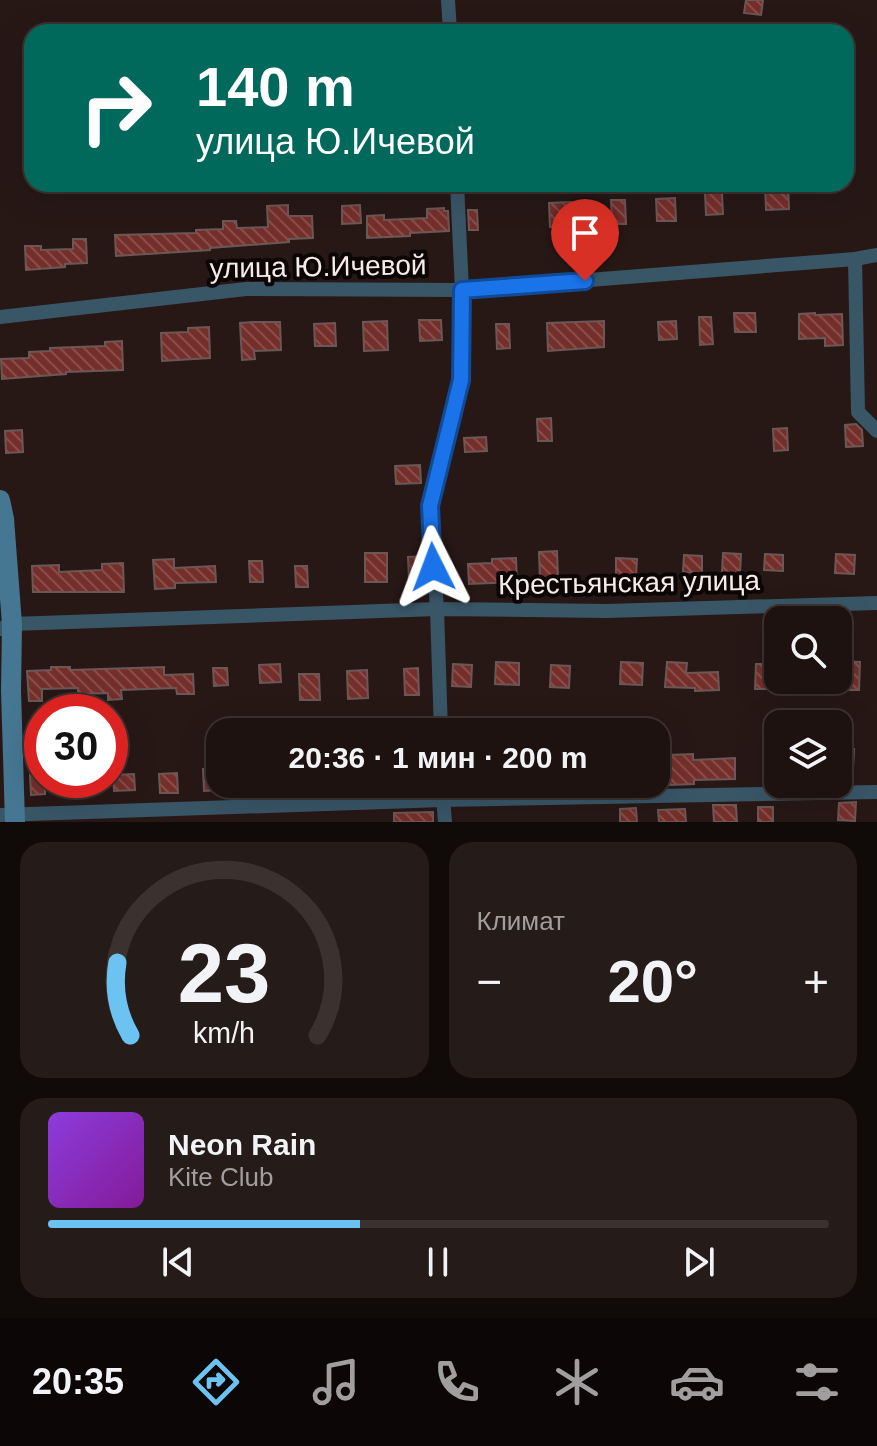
<!DOCTYPE html>
<html lang="ru">
<meta charset="utf-8">
<style>
body{margin:0;font-family:Arial,sans-serif;background:#251b19;color:#f1f3f6;height:100vh;display:flex;flex-direction:column;font-size:30px;white-space:nowrap}
*{box-sizing:border-box;margin:0}
p{font-size:26px;color:#a09e9f}
.icon{flex:none;width:44px;height:44px;fill:none;stroke:currentColor;stroke-width:2;stroke-linecap:round;stroke-linejoin:round}
.map{position:relative;height:822px;overflow:hidden}
.details{display:flex;flex-direction:column;gap:20px;padding:20px;background:#100a09;flex:1}
.details>*{flex:none}
.hud{position:absolute;left:24px;top:24px;width:830px;height:168px;border-radius:24px;box-shadow:0 8px 32px #0002,0 0 0 2px #3b3230;background:#00695c;color:#fff;overflow:hidden}
.tools{position:absolute;left:764px;top:606px;display:grid;gap:16px}
.tools a{display:grid;place-items:center;width:88px;height:88px;border-radius:16px;background:#1d1210;box-shadow:0 8px 32px #0002,0 0 0 2px #3b3230;font-size:40px}
.speed{position:absolute;left:24px;top:694px;display:flex;gap:16px;font-size:40px;font-weight:700;text-align:center}
.speed>*{display:grid;place-content:center;width:104px;height:104px;border-radius:50%;background:#1d1210;box-shadow:0 8px 32px #0002,0 0 0 2px #3b3230;line-height:1}
.speed .limit{border:12px solid #d22;background:#fff;color:#111}
.pin{position:absolute;display:grid;place-items:center;width:68px;height:68px;color:#fff;margin:-82px -34px;border-radius:50% 50% 50% 0;rotate:-45deg;box-shadow:0 0 8px #0007}
.pin .icon{rotate:45deg}
.me{position:absolute;width:88px;margin:-44px;rotate:357deg;stroke-linejoin:round;filter:drop-shadow(0 0 6px #0008)}
.turn{display:flex;align-items:center;gap:28px;height:168px;padding:0 40px;font-size:36px}
.turn .icon{width:104px;height:104px;stroke-width:2.5}
.turn b{display:block;font-size:56px;line-height:68px}
.big{font-size:60px;font-weight:800;line-height:1.1}
.details .tile{flex:1;display:flex;flex-direction:column;justify-content:center;gap:12px;min-width:0;padding:0 28px;border-radius:24px;background:#251b19}
.details .dial{align-items:center;gap:0}
.dial svg{height:208px;overflow:visible;fill:none;stroke:#3b3230;stroke-width:7;stroke-linecap:round;text-anchor:middle}
.dial text{fill:#f1f3f6;stroke:none}
.song{display:flex;align-items:center;gap:24px}
.cover{width:96px;height:96px;border-radius:12px;background:linear-gradient(135deg,hsl(270 70% 55%),hsl(290 70% 35%))}
.played{height:8px;border-radius:4px;background:linear-gradient(90deg,#6cc3f2 40%,#3b3230 40%)}
.keys{display:flex;justify-content:space-around;direction:ltr}
.heat{display:flex;justify-content:space-between;align-items:center;font-size:44px;direction:ltr}
.details .tiles{flex:1;display:grid;gap:20px;grid-template-columns:1fr 1fr}
.tile:last-child{grid-column:span 2}
.trip{position:absolute;left:206px;top:718px;width:464px;height:80px;border-radius:24px;background:#1d1210;box-shadow:0 8px 32px #0002,0 0 0 2px #3b3230;font-weight:800;line-height:80px;text-align:center}
.dock{display:flex;height:128px;justify-content:space-around;align-items:center;background:#0c0706;color:#a09e9f}
.dock .icon{width:56px;height:56px}
.dock .selected{color:#6cc3f2}
.dock b{font-size:36px;color:#f1f3f6}
.map>svg:first-child{display:block}
</style>
<div class="map">
<svg width="877" height="822" viewBox="0 0 877 822">
<defs>
<pattern id="building-back-hatch" width="6" height="6" patternUnits="userSpaceOnUse" patternTransform="scale(2)"><rect width="6" height="6" fill="#752f2b"/><path d="M-1 5l2 2M0 0l6 6M5-1l2 2" fill="none" stroke="#894d4a"/></pattern>
</defs>
<rect width="100%" height="100%" fill="#271816"/>
<!-- building -->
<g fill="url(#building-back-hatch)" stroke="#6b5856" stroke-width="2">
<polygon points="746,0 763,0 761,15 744,13"/>
<polygon points="765,184 788,184 789,209 766,210"/>
<polygon points="705,193 722,193 723,214 706,215"/>
<polygon points="675,198 676,221 657,221 656,199"/>
<polygon points="611,200 625,200 626,224 612,224"/>
<polygon points="571,202 572,226 550,227 549,203"/>
<polygon points="288,205 288,216 312,216 313,238 289,239 289,242 210,248 210,250 116,256 115,235 196,233 196,230 223,229 223,221 236,221 237,228 268,227 267,206"/>
<polygon points="360,205 361,223 342,224 342,206"/>
<polygon points="444,208 444,211 448,211 449,231 410,233 410,236 367,238 367,216 384,215 384,220 427,218 427,209"/>
<polygon points="468,210 477,210 478,230 469,230"/>
<polygon points="73,239 86,239 87,263 65,264 65,267 26,270 25,246 41,246 41,250 73,249"/>
<polygon points="734,313 755,313 756,332 735,332"/>
<polygon points="815,313 815,315 842,314 843,345 825,346 825,338 799,339 799,314"/>
<polygon points="699,317 711,317 713,344 700,345"/>
<polygon points="419,320 441,320 442,340 420,341"/>
<polygon points="387,321 388,350 364,351 363,322"/>
<polygon points="604,321 604,347 548,351 547,323"/>
<polygon points="676,321 677,339 659,340 658,322"/>
<polygon points="253,322 280,322 281,350 254,351 255,359 242,360 240,323"/>
<polygon points="335,323 336,346 315,346 314,324"/>
<polygon points="496,324 509,324 510,348 497,349"/>
<polygon points="209,327 210,358 162,361 161,333 188,332 188,328"/>
<polygon points="122,341 123,370 66,372 66,374 2,379 1,359 29,358 29,352 50,351 50,348 105,346 105,342"/>
<polygon points="551,418 552,441 538,441 537,419"/>
<polygon points="856,424 862,430 863,446 846,447 845,425"/>
<polygon points="787,428 788,450 774,451 773,429"/>
<polygon points="22,430 23,452 6,453 5,431"/>
<polygon points="486,437 487,451 465,452 464,438"/>
<polygon points="420,465 421,483 396,484 395,466"/>
<polygon points="557,551 558,578 540,579 539,552"/>
<rect x="365" y="553" width="22" height="29"/>
<polygon points="723,553 741,554 740,573 722,572"/>
<polygon points="765,554 783,555 783,571 764,570"/>
<polygon points="836,554 855,555 854,574 835,573"/>
<polygon points="684,555 702,556 702,573 683,572"/>
<polygon points="423,556 425,579 409,579 408,557"/>
<polygon points="516,558 517,582 469,584 468,564 492,563 492,559"/>
<polygon points="616,558 637,559 636,576 616,575"/>
<polygon points="174,559 174,568 215,566 216,582 175,583 175,588 155,589 153,560"/>
<polygon points="249,561 262,561 263,582 250,582"/>
<polygon points="123,563 124,592 33,592 32,566 59,565 59,572 102,570 102,564"/>
<polygon points="295,566 307,566 308,587 296,587"/>
<polygon points="840,661 860,662 859,690 839,690"/>
<polygon points="496,662 519,663 519,685 495,684"/>
<polygon points="621,662 643,663 642,685 620,684"/>
<polygon points="667,662 687,663 686,673 718,672 719,690 695,691 695,688 665,687"/>
<polygon points="280,664 281,682 260,683 259,665"/>
<polygon points="453,664 472,665 471,687 452,686"/>
<polygon points="756,664 772,664 771,689 755,689"/>
<polygon points="551,665 570,666 569,688 550,687"/>
<polygon points="51,667 70,667 70,670 164,667 164,675 193,674 194,694 177,694 176,688 121,690 122,699 108,700 108,693 78,694 78,688 42,689 42,701 29,701 27,671 51,670"/>
<polygon points="213,668 227,668 228,685 214,686"/>
<polygon points="418,668 419,695 405,695 404,669"/>
<polygon points="367,670 368,698 348,699 347,671"/>
<polygon points="299,674 319,674 320,700 300,700"/>
<polygon points="838,749 854,749 853,768 838,768"/>
<polygon points="693,754 693,760 735,758 735,779 694,780 694,784 670,785 668,755"/>
<polygon points="220,768 220,790 204,791 203,769"/>
<polygon points="177,773 178,793 160,793 159,774"/>
<polygon points="42,774 42,780 45,780 45,794 31,795 30,775"/>
<polygon points="134,774 135,790 114,791 113,775"/>
<polygon points="856,802 855,821 838,820 839,803"/>
<polygon points="713,805 736,805 737,822 714,822"/>
<rect x="758" y="807" width="15" height="15"/>
<polygon points="636,808 637,822 620,822 620,809"/>
<polygon points="685,809 686,822 659,822 658,810"/>
<polygon points="433,812 433,822 394,822 394,813"/>
</g>
<g fill="none" stroke-linecap="round" stroke-linejoin="round">
<!-- street -->
<g stroke="#395667" stroke-width="14">
<polyline points="448,0 450,32"/>
<polyline points="855,259 858,412 877,431"/>
<polyline points="0,317 246,289 462,290 855,259 877,255"/>
<polyline points="0,629 12,624 437,609 607,611 877,603"/>
<polyline points="441,732 437,609 430,506 461,380 462,290 457,184"/>
<polyline points="442,784 445,822"/>
<polyline points="0,815 443,800 877,792"/>
</g>
<!-- secondary -->
<polyline stroke="#467792" stroke-width="20" points="0,500 4,519 12,624 11,691 15,822"/>
</g>
<g fill="none" stroke-linecap="round" stroke-linejoin="round">
<!-- route casing -->
<g stroke="#114b97" stroke-width="20">
<polyline id="route" points="433,567 430,506 461,380 462,290 585,281"/>
</g>
<!-- route -->
<use href="#route" stroke="#1a73e8" stroke-width="14"/>
</g>
<g text-anchor="middle" stroke-width="8" stroke-linejoin="round" paint-order="stroke">
<!-- street labels -->
<g font-size="28" fill="#f7ebea" stroke="#0b0505">
<text transform="translate(318 266) rotate(-1)" y="10">улица Ю.Ичевой</text>
<text transform="translate(629 582) rotate(-1)" y="10">Крестьянская улица</text>
</g>
</g>
</svg>
<div class="tools">
<a><svg class="icon" aria-label="search" viewBox="0 0 24 24"><circle cx="10" cy="10" r="6"/><path d="M15 15l6 6"/></svg></a>
<a><svg class="icon" aria-label="layers" viewBox="0 0 24 24"><path d="M12 4l9 5-9 5-9-5zM3 14l9 5 9-5"/></svg></a>
</div>
<div class="speed"><div class="limit">30</div></div>
<div class="pin" style="left:585px;top:281px;background:#d93025"><svg class="icon" aria-label="arrive" viewBox="0 0 24 24"><path d="M6 21V4h12l-3 4 3 4H6"/></svg></div>
<svg class="me" style="left:433px;top:567px" viewBox="-20 -20 40 40"><path d="M0-17L14 15 0 8-14 15z" fill="#1a73e8" stroke="#fff" stroke-width="4"/></svg>
<div class="trip">20:36 · 1 мин · 200 m</div>
<div class="hud">
<div class="turn"><svg class="icon" aria-label="right" viewBox="0 0 24 24"><path d="M7 20v-9h11M14 6l5 5-5 5"/></svg><div><b>140 m</b>улица Ю.Ичевой</div></div>
</div>
</div>
<section class="details">
<div class="tiles">
<div class="tile dial"><svg viewBox="0 0 100 80">
<path d="M14 69A42 42 0 1 1 86 69"/>
<path d="M14 69A42 42 0 0 1 9 41" stroke="#6cc3f2"/>
<text x="50" y="56" font-size="32" font-weight="700">23</text>
<text x="50" y="72" font-size="11">km/h</text>
</svg></div>
<div class="tile"><p>Климат</p>
<div class="heat"><a>−</a><b class="big">20°</b><a>+</a></div>
</div>
<div class="tile">
<div class="song"><i class="cover"></i><div><b>Neon Rain</b><p>Kite Club</p></div></div>
<div class="played"></div>
<div class="keys"><svg class="icon" aria-label="previous" viewBox="0 0 24 24"><path d="M18 5L8 12l10 7zM5 5v14"/></svg><svg class="icon" aria-label="pause" viewBox="0 0 24 24"><path d="M8 5v14M16 5v14"/></svg><svg class="icon" aria-label="next" viewBox="0 0 24 24"><path d="M6 5l10 7-10 7zM19 5v14"/></svg></div>
</div>
</div>
</section>
<nav class="dock">
<b>20:35</b>
<svg class="icon selected" aria-label="directions" viewBox="0 0 24 24"><path d="M12 3l9 9-9 9-9-9zM9 14v-3h6M13 9l2 2-2 2"/></svg>
<svg class="icon" aria-label="music" viewBox="0 0 24 24"><path d="M9 18V5l10-2v13"/><circle cx="6" cy="18" r="3"/><circle cx="16" cy="16" r="3"/></svg>
<svg class="icon" aria-label="phone" viewBox="0 0 24 24"><path d="M5 4h4l2 5-3 2q2 4 5 5l2-3 5 2v4C11 20 4 13 5 4z"/></svg>
<svg class="icon" aria-label="climate" viewBox="0 0 24 24"><path d="M12 3v18M4 7l16 10M4 17L20 7"/></svg>
<svg class="icon" aria-label="car" viewBox="0 0 24 24"><path d="M5 17H2v-5l4-1 3-4h7l3 4 3 1v5h-3M9 17h6M6 11h13"/><circle cx="7" cy="17" r="2"/><circle cx="17" cy="17" r="2"/></svg>
<svg class="icon" aria-label="filters" viewBox="0 0 24 24"><path d="M4 7h16M4 17h16"/><circle cx="9" cy="7" r="2"/><circle cx="15" cy="17" r="2"/></svg>
</nav>
